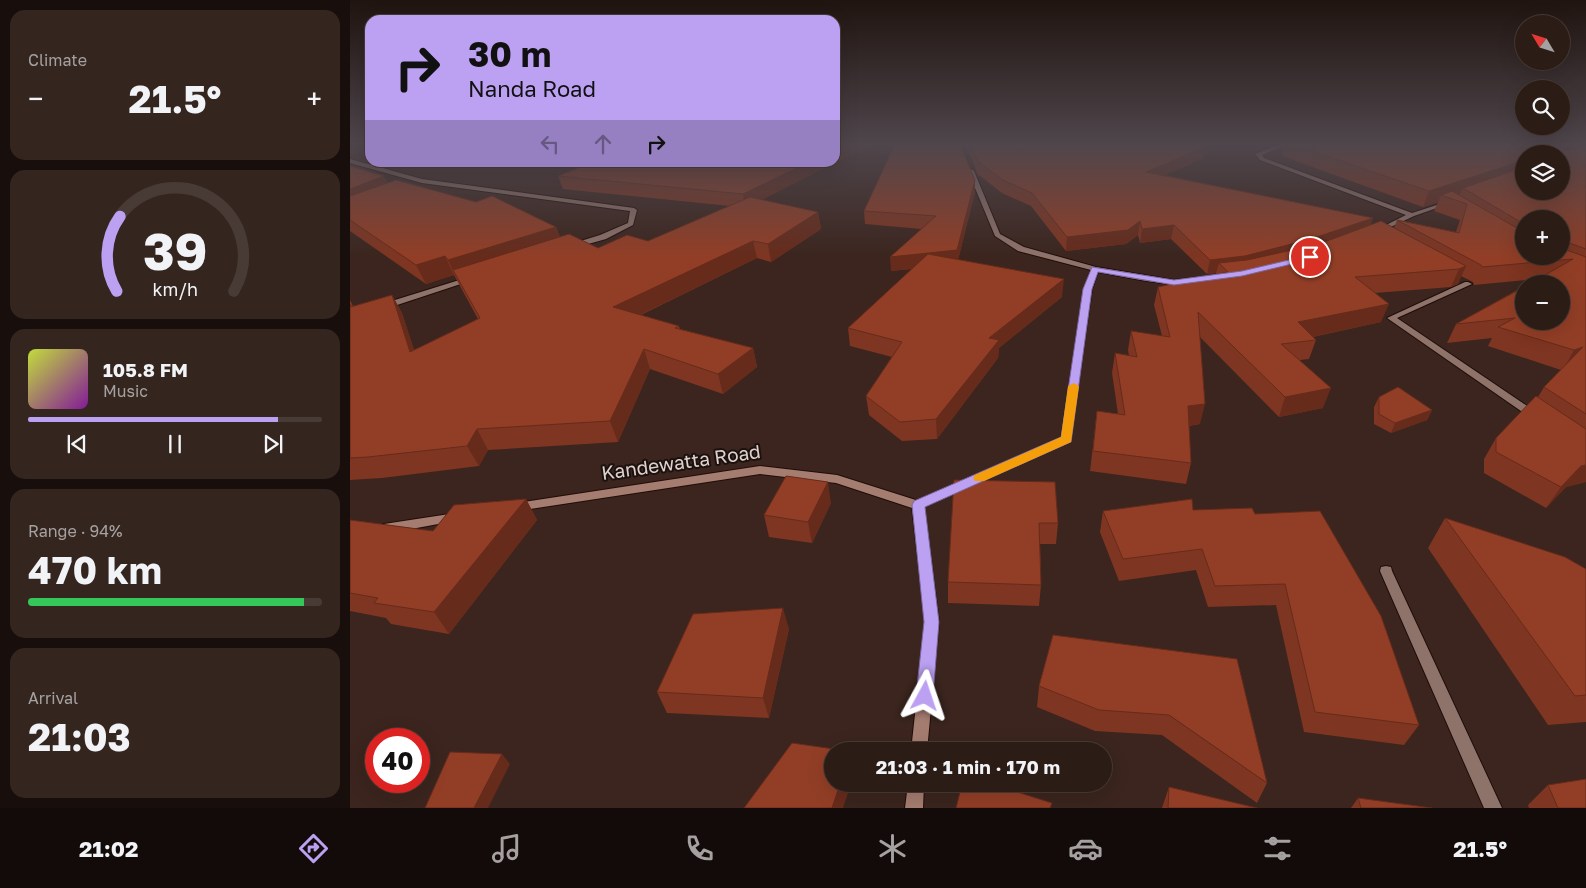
<!DOCTYPE html>
<meta charset="utf-8">
<style>
body{margin:0;font-family:"Golos Text",sans-serif;background:#34251f;color:#f1f3f6;height:100vh;display:flex;flex-direction:column;font-size:19px;white-space:nowrap}
*{box-sizing:border-box;margin:0}
p{font-size:16px;color:#a6a1a1}
.icon{flex:none;width:28px;height:28px;fill:none;stroke:currentColor;stroke-width:2;stroke-linecap:round;stroke-linejoin:round}
.map{position:relative;flex:1;overflow:hidden}
.side{display:flex;flex-direction:column;gap:10px;padding:10px;background:#180f0c;width:350px}
.side>*{flex:none}
.hud{position:absolute;left:15px;top:15px;width:475px;height:152px;border-radius:15px;box-shadow:0 5px 20px #0002,0 0 0 1px #483a35;background:#bca0f2;color:#111;overflow:hidden}
.needle{width:32px;rotate:308deg}
.controls{position:absolute;left:1165px;top:15px;display:grid;gap:10px}
.controls a{display:grid;place-items:center;width:55px;height:55px;border-radius:50%;background:#2c1c16;box-shadow:0 5px 20px #0002,0 0 0 1px #483a35;font-size:25px}
.speed{position:absolute;left:15px;top:728px;display:flex;gap:10px;font-size:25px;font-weight:700;text-align:center}
.speed>*{display:grid;place-content:center;width:65px;height:65px;border-radius:50%;background:#2c1c16;box-shadow:0 5px 20px #0002,0 0 0 1px #483a35;line-height:1}
.speed .limit{border:8px solid #d22;background:#fff;color:#111}
.pin{position:absolute;display:grid;place-items:center;width:42px;height:42px;color:#fff;margin:-21px;border:2px solid #fff;border-radius:50%;box-shadow:0 1px 5px #0007}
.me{position:absolute;width:55px;margin:-28px;rotate:5deg;stroke-linejoin:round;filter:drop-shadow(0 0 4px #0008)}
.turn{display:flex;align-items:center;gap:18px;height:105px;padding:0 20px;font-size:22px}
.turn .icon{width:65px;height:65px;stroke-width:2.5}
.turn b{display:block;font-size:35px;line-height:42px}
.lanes{display:flex;align-items:center;height:48px;padding:0 20px;background:#0003;justify-content:center;gap:25px;direction:ltr}
.lanes .off{opacity:.35}
.big{font-size:38px;font-weight:700;line-height:1.1}
.side .tile{flex:1;display:flex;flex-direction:column;justify-content:center;gap:8px;min-width:0;padding:0 18px;border-radius:15px;background:#34251f}
.side .dial{align-items:center;gap:0}
.dial svg{height:130px;overflow:visible;fill:none;stroke:#483a35;stroke-width:7;stroke-linecap:round;text-anchor:middle}
.dial text{fill:#f1f3f6;stroke:none}
.song{display:flex;align-items:center;gap:15px}
.cover{width:60px;height:60px;border-radius:8px;background:linear-gradient(135deg,hsl(70 70% 55%),hsl(290 70% 35%))}
.played{height:5px;border-radius:2px;background:linear-gradient(90deg,#bca0f2 85%,#483a35 85%)}
.keys{display:flex;justify-content:space-around;direction:ltr}
.heat{display:flex;justify-content:space-between;align-items:center;font-size:28px;direction:ltr}
.charge{height:8px;border-radius:4px;background:linear-gradient(90deg,#34c759 94%,#483a35 0)}
.trip{position:absolute;left:474px;top:742px;width:288px;height:50px;border-radius:25px;background:#2c1c16;box-shadow:0 5px 20px #0002,0 0 0 1px #483a35;font-weight:700;line-height:50px;text-align:center}
.dock{display:flex;height:80px;justify-content:space-around;align-items:center;background:#120b09;color:#a6a1a1}
.dock .icon{width:35px;height:35px}
.dock .active{color:#bca0f2}
.dock b{font-size:22px;color:#f1f3f6}
main{display:flex;flex:1;min-height:0}
.map>svg:first-child{display:block}
</style>
<main>
<section class="side">
<div class="tile"><p>Climate</p>
<div class="heat"><a>−</a><b class="big">21.5°</b><a>+</a></div>
</div>
<div class="tile dial"><svg viewBox="0 0 100 80">
<path d="M14 69A42 42 0 1 1 86 69"/>
<path d="M14 69A42 42 0 0 1 16 23" stroke="#bca0f2"/>
<text x="50" y="56" font-size="32" font-weight="700">39</text>
<text x="50" y="72" font-size="11">km/h</text>
</svg></div>
<div class="tile">
<div class="song"><i class="cover"></i><div><b>105.8 FM</b><p>Music</p></div></div>
<div class="played"></div>
<div class="keys"><svg class="icon" aria-label="previous" viewBox="0 0 24 24"><path d="M18 5L8 12l10 7zM5 5v14"/></svg><svg class="icon" aria-label="pause" viewBox="0 0 24 24"><path d="M8 5v14M16 5v14"/></svg><svg class="icon" aria-label="next" viewBox="0 0 24 24"><path d="M6 5l10 7-10 7zM19 5v14"/></svg></div>
</div>
<div class="tile"><p>Range · 94%</p><b class="big">470 km</b><div class="charge"></div></div>
<div class="tile"><p>Arrival</p><b class="big">21:03</b></div>
</section>
<div class="map">
<svg width="1236" height="808" viewBox="0 0 1236 808">
<rect width="100%" height="100%" fill="#3b251e"/>
<g fill="none" stroke-linecap="round" stroke-linejoin="round">
<!-- street casing -->
<g stroke="#210d08" stroke-width="2">
<g id="street">
<polygon points="931,144 939,144 912,155 914,158 1062,213 1096,202 1101,203 1064,216 1030,232 1026,232 1026,230 1056,215 910,160 905,154"/>
<polygon points="0,159 72,179 284,208 287,210 283,225 256,239 224,248 220,246 221,244 250,235 278,223 280,211 72,183 0,163"/>
<path d="M621 169 624 171 650 234 674 247 746 267 824 280 850 277 854 279C836 292 771 276 748 272L742 289 720 442 568 509 564 508 562 505 564 502 711 438 734 289 741 270 668 251 645 236 618 171Z"/>
<polygon points="119,277 122,277 126,279 38,308 32,308 31,306 32,304"/>
<polygon points="1115,282 1118,282 1122,284 1047,318 1189,414 1190,416 1189,418 1181,418 1037,318"/>
<polygon points="1036,566 1041,567 1042,571 1152,808 1134,808 1030,571 1031,567"/>
</g>
</g>
<!-- secondary casing -->
<g stroke="#210d08" stroke-width="2">
<g id="secondary">
<polygon points="410,466 487,475 572,502 574,505 589,622 577,751 561,751 575,622 562,508 486,483 410,474 167,511 163,510 161,507 163,504 167,503"/>
<polygon points="106,513 110,514 112,517 110,520 34,534 30,532 28,529 30,526 34,524"/>
<polygon points="558,784 574,784 573,808 555,808"/>
</g>
</g>
<!-- street -->
<use href="#street" fill="#8e736b" fill-rule="evenodd"/>
<!-- secondary -->
<use href="#secondary" fill="#a57c70" fill-rule="evenodd"/>
</g>
<!-- wall -->
<g fill="#7e3521" fill-rule="evenodd">
<polygon points="485,144 522,144 411,200 468,212 471,229 421,262 407,258 291,315 329,326 330,329 403,348 407,367 373,394 300,369 268,442 138,450 129,466 32,478 0,480 0,300 3,306 42,295 52,313 64,350 128,319 104,275 76,284 0,231 0,166 38,183 206,227 210,237 248,248 298,241 380,206 213,189 208,176"/>
<path d="M615 144H854L853 159 814 175 1023 218 1020 225 1044 228 1047 220 1106 232 1110 220 1084 211 1088 202 1073 207 932 156 934 144H1236V482L1216 487 1196 508 1134 473V459L1146 438 1188 397 1194 387 1211 370 1138 346 1142 338 1097 343 1106 324 1187 279 1124 285 1123 282 1111 276 1108 284 1101 287 1025 293 1031 322 963 337 966 340 959 359 950 360 973 408 929 417 850 337V424L839 426 841 463 836 484 740 471 747 411 768 414 762 373 765 353 779 356 778 350 781 331 812 336 804 305 808 287 866 275V273L857 274 821 239 790 243 788 235 776 244 716 251 681 206 652 193 629 175V177ZM1174 154H1211L1174 191ZM1174 219H1211V256H1174Z"/>
<polygon points="625,180 625,192 608,260 712,297 649,348 648,358 587,439 552,441 519,415 516,396 542,357 500,346 498,328 562,269 541,271 572,229 515,224 514,211"/>
<polygon points="1029,397 1082,410 1077,420 1041,433 1024,424 1024,407"/>
<polygon points="604,480 708,523 706,544 690,544 691,585 689,606 598,603 598,582"/>
<polygon points="176,499 187,520 99,634 41,624 36,618 0,611 0,520 83,531"/>
<polygon points="481,503 462,543 419,537 414,515"/>
<polygon points="843,510 905,514 1069,725 1054,745 954,732 926,605 858,607 846,570 769,581 750,532 753,511"/>
<polygon points="1095,518 1236,569 1236,722 1198,725 1078,548"/>
<polygon points="439,629 419,718 317,713 307,692"/>
<polygon points="703,635 917,783 907,803 812,735 745,731 687,707 689,686"/>
<polygon points="1198,785 1236,808 1179,808 1178,805"/>
<polygon points="819,787 907,808 812,808"/>
<polygon points="1008,798 1082,808 1001,808"/>
</g>
<!-- shaded-wall -->
<g fill="#662b1b">
<polygon points="497,144 522,144 395,208 393,194 459,162 485,162 485,150"/>
<polygon points="1218,144 1236,144 1236,148 1211,158"/>
<polygon points="855,147 853,159 794,184 796,172"/>
<polygon points="1174,160 1174,172 1113,188 1110,194 1099,198 1091,195 1088,202 1073,207 1079,191"/>
<polygon points="34,176 43,193 0,210 0,189"/>
<polygon points="625,180 625,192 607,264 541,271 540,257 607,250"/>
<polygon points="468,212 471,229 421,262 418,244"/>
<polygon points="1023,218 1018,232 956,253 869,263 866,273 857,274 860,260"/>
<polygon points="790,221 788,235 776,244 716,251 717,237"/>
<polygon points="824,225 821,239 790,243 792,229"/>
<polygon points="206,227 213,245 103,270 107,279 98,260"/>
<polygon points="403,241 407,258 269,325 263,307"/>
<polygon points="95,256 104,275 76,284 66,265"/>
<polygon points="1116,266 1108,284 1101,287 1109,269"/>
<polygon points="714,279 712,297 649,348 648,358 587,439 586,419 639,338"/>
<polygon points="42,295 52,313 71,372 60,352"/>
<polygon points="1039,304 1031,322 942,341 948,322"/>
<polygon points="1233,347 1213,370 1224,350"/>
<polygon points="403,348 407,367 373,394 368,374"/>
<polygon points="294,349 300,369 268,442 260,421"/>
<polygon points="981,388 973,408 929,417 935,397"/>
<polygon points="855,404 850,424 834,426 838,406"/>
<polygon points="1082,410 1077,420 1041,433 1045,423"/>
<polygon points="127,429 138,450 129,466 117,446"/>
<polygon points="1236,465 1236,482 1216,487 1196,508 1211,487 1231,466"/>
<polygon points="478,482 481,503 462,543 458,522"/>
<polygon points="176,499 187,520 99,634 84,612"/>
<polygon points="433,608 439,629 419,718 413,698"/>
<polygon points="152,754 160,764 138,808 124,808"/>
<polygon points="490,784 501,784 493,808 482,808"/>
</g>
<!-- building -->
<g fill="#923e26" stroke="#662b1b">
<polygon points="485,144 497,144 485,150"/>
<polygon points="545,144 610,144 625,180 607,250 540,257 586,216 514,211"/>
<polygon points="620,144 854,144 855,147 796,172 1023,218 961,239 895,256 860,260 824,225 792,229 790,221 778,230 717,237 682,193 653,180 629,162 629,165"/>
<polygon points="941,144 1218,144 1216,150 1219,151 1236,145 1236,249 1211,240 1211,219 1174,219 1174,224 1113,188 1174,167 1174,191 1211,191 1211,154 1174,154 1174,160 1079,191"/>
<polygon points="244,162 459,162 393,194 208,176"/>
<polygon points="0,166 34,176 0,189"/>
<polygon points="46,180 126,202 142,196 206,227 98,260 95,256 66,265 0,220 0,196"/>
<polygon points="1102,191 1174,232 1174,256 1211,256 1211,248 1236,257 1236,414 1194,387 1233,347 1224,350 1148,327 1165,318 1106,324 1174,287 1174,321 1211,321 1211,284 1179,284 1223,259 1132,267 1131,265 1047,220 1109,233 1117,204 1091,195"/>
<polygon points="400,197 468,212 418,244 403,241 263,307 329,326 325,328 403,348 368,374 294,349 260,421 127,429 117,446 18,457 0,458 0,304 1,307 42,295 60,352 130,318 103,270 219,234 248,248 277,235 298,241"/>
<polygon points="1031,221 1116,266 1109,269 1005,277 1039,304 948,322 966,340 931,344 981,388 935,397 848,312 855,404 838,406 841,463 743,451 747,411 775,415 765,353 787,357 781,331 820,337 808,287 878,272 869,263 897,260 969,244"/>
<polygon points="578,254 714,279 639,338 649,340 586,419 550,422 516,396 552,342 498,328"/>
<polygon points="1048,387 1082,410 1045,423 1029,414 1029,397"/>
<polygon points="1186,396 1236,429 1236,465 1231,466 1211,487 1146,452 1146,438"/>
<polygon points="436,476 478,482 458,522 414,515"/>
<polygon points="604,480 705,482 708,523 689,523 691,585 598,582"/>
<polygon points="176,499 84,612 24,603 28,598 0,593 0,520 83,531 104,505"/>
<polygon points="842,499 843,510 902,508 905,514 970,511 1031,616 1069,725 965,712 935,584 865,586 852,549 773,559 753,511"/>
<polygon points="1095,518 1215,557 1236,569 1236,695 1225,696"/>
<polygon points="433,608 413,698 307,692 343,614"/>
<polygon points="703,635 887,659 917,783 819,715 749,710 689,686"/>
<polygon points="442,743 498,751 482,751 482,784 490,784 482,808 394,808"/>
<polygon points="100,752 152,754 124,808 75,808"/>
<polygon points="1236,779 1236,808 1208,808 1198,785"/>
<polygon points="612,784 642,784 702,803 700,808 606,808"/>
<polygon points="819,787 907,808 818,808"/>
<polygon points="1008,798 1082,808 1011,808"/>
</g>
<!-- sky -->
<linearGradient id="sky" x2="0" y2="1"><stop stop-color="#201410"/><stop offset="0.56" stop-color="#4f464c"/><stop offset="1" stop-color="#4f464c" stop-opacity="0"/></linearGradient>
<rect width="1236" height="257" fill="url(#sky)"/>
<!-- route -->
<polygon fill="#bca0f2" stroke="#7a689d" points="960,255 963,256 963,259 892,276 824,285 748,272 742,289 721,442 575,507 589,622 583,696 581,702 575,704 569,702 566,696 574,622 562,505 564,501 711,437 733,289 742,267 824,280 892,271"/>
<!-- slow -->
<polygon fill="#f59e0b" points="724,383 729,386 721,442 634,481 625,481 623,478 625,475 711,437 718,386"/>
<g text-anchor="middle" stroke-width="4" stroke-linejoin="round" paint-order="stroke">
<!-- near-street labels -->
<g font-size="19" fill="#e0d1cd" stroke="#1b110e">
<text transform="translate(331 462) rotate(-8)" y="7">Kandewatta Road</text>
</g>
</g>
</svg>
<div class="controls">
<a><svg class="needle" viewBox="-14 -14 28 28"><path d="M0-13l5 13h-10z" fill="#e53935"/><path d="M0 13l5-13h-10z" fill="#a6a1a1"/></svg></a>
<a><svg class="icon" aria-label="search" viewBox="0 0 24 24"><circle cx="10" cy="10" r="6"/><path d="M15 15l6 6"/></svg></a>
<a><svg class="icon" aria-label="layers" viewBox="0 0 24 24"><path d="M12 4l9 5-9 5-9-5zM3 14l9 5 9-5"/></svg></a>
<a>+</a>
<a>−</a>
</div>
<div class="speed"><div class="limit">40</div></div>
<div class="pin" style="left:960px;top:257px;background:#d93025"><svg class="icon" aria-label="arrive" viewBox="0 0 24 24"><path d="M6 21V4h12l-3 4 3 4H6"/></svg></div>
<svg class="me" style="left:575px;top:696px" viewBox="-20 -20 40 40"><path d="M0-17L14 15 0 8-14 15z" fill="#bca0f2" stroke="#fff" stroke-width="4"/></svg>
<div class="trip">21:03 · 1 min · 170 m</div>
<div class="hud">
<div class="turn"><svg class="icon" aria-label="right" viewBox="0 0 24 24"><path d="M7 20v-9h11M14 6l5 5-5 5"/></svg><div><b>30 m</b>Nanda Road</div></div>
<div class="lanes"><svg class="icon off" aria-label="left" viewBox="0 0 24 24"><path d="M17 20v-9H6M10 6l-5 5 5 5"/></svg><svg class="icon off" aria-label="ahead" viewBox="0 0 24 24"><path d="M12 20V5M6 11l6-6 6 6"/></svg><svg class="icon" aria-label="right" viewBox="0 0 24 24"><path d="M7 20v-9h11M14 6l5 5-5 5"/></svg></div>
</div>
</div>
</main>
<nav class="dock">
<b>21:02</b>
<svg class="icon active" aria-label="directions" viewBox="0 0 24 24"><path d="M12 3l9 9-9 9-9-9zM9 14v-3h6M13 9l2 2-2 2"/></svg>
<svg class="icon" aria-label="music" viewBox="0 0 24 24"><path d="M9 18V5l10-2v13"/><circle cx="6" cy="18" r="3"/><circle cx="16" cy="16" r="3"/></svg>
<svg class="icon" aria-label="phone" viewBox="0 0 24 24"><path d="M5 4h4l2 5-3 2q2 4 5 5l2-3 5 2v4C11 20 4 13 5 4z"/></svg>
<svg class="icon" aria-label="climate" viewBox="0 0 24 24"><path d="M12 3v18M4 7l16 10M4 17L20 7"/></svg>
<svg class="icon" aria-label="car" viewBox="0 0 24 24"><path d="M5 17H2v-5l4-1 3-4h7l3 4 3 1v5h-3M9 17h6M6 11h13"/><circle cx="7" cy="17" r="2"/><circle cx="17" cy="17" r="2"/></svg>
<svg class="icon" aria-label="filters" viewBox="0 0 24 24"><path d="M4 7h16M4 17h16"/><circle cx="9" cy="7" r="2"/><circle cx="15" cy="17" r="2"/></svg>
<b>21.5°</b>
</nav>
